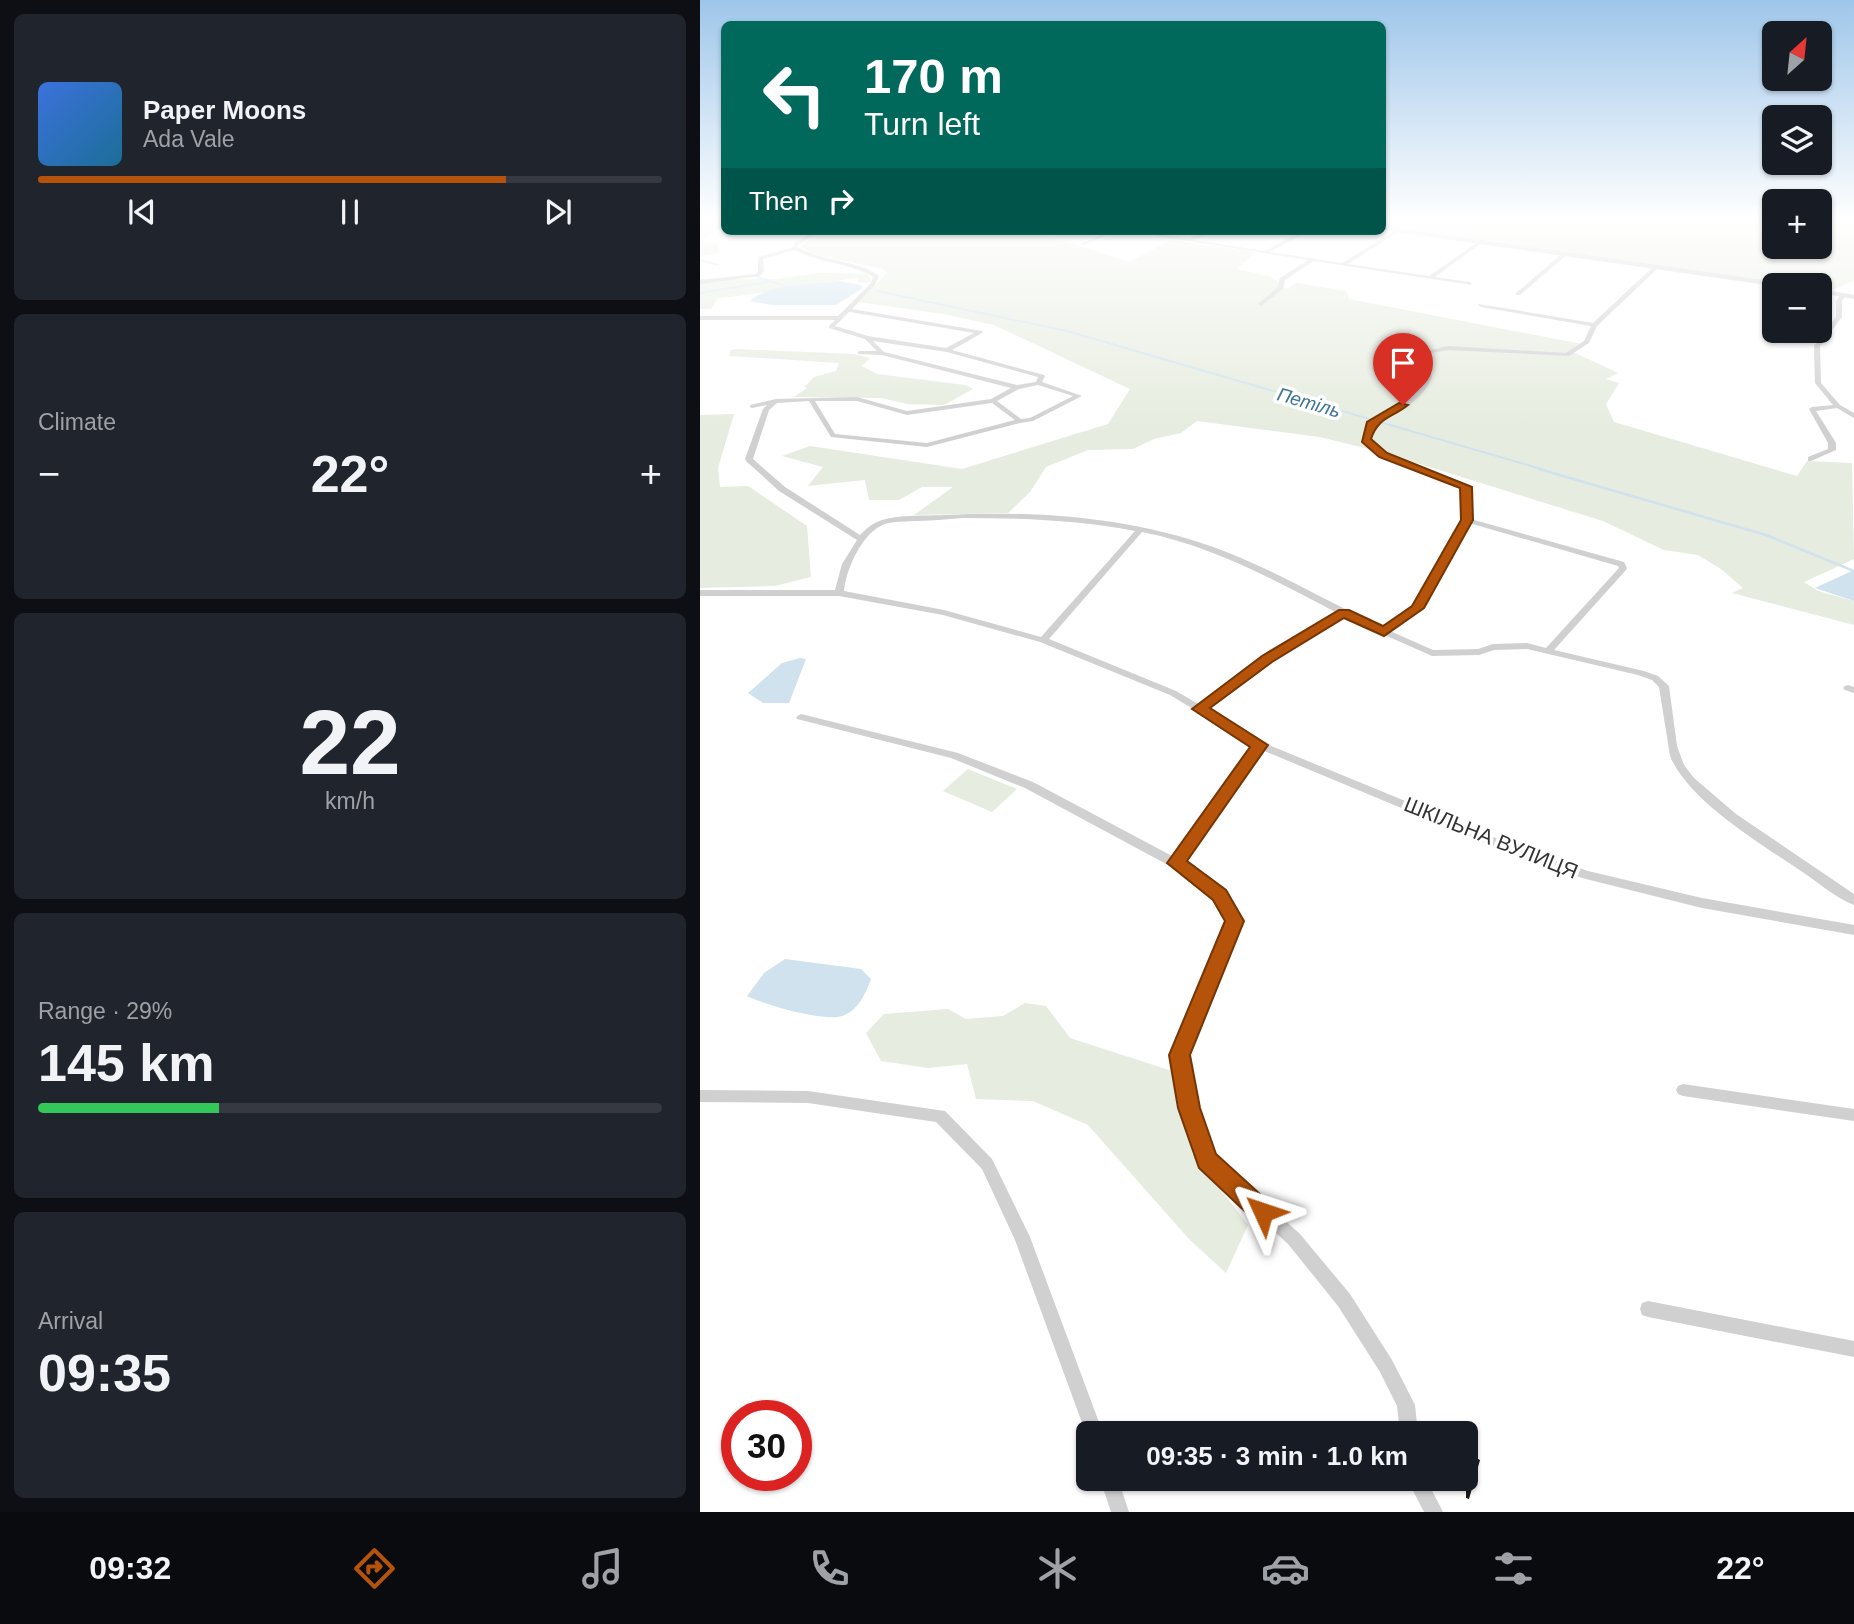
<!DOCTYPE html>
<meta charset="utf-8">
<style>
body{margin:0;font-family:Helvetica,sans-serif;background:#20242c;color:#f1f3f6;height:100vh;display:flex;flex-direction:column;font-size:26px;white-space:nowrap}
*{box-sizing:border-box;margin:0}
p{font-size:23px;color:#9ea1a6}
.icon{flex:none;width:38px;height:38px;fill:none;stroke:currentColor;stroke-width:2;stroke-linecap:round;stroke-linejoin:round}
.map{position:relative;flex:1;overflow:hidden}
.details{display:flex;flex-direction:column;gap:14px;padding:14px;background:#0d0f14;width:700px}
.details>*{flex:none}
.guide{position:absolute;left:21px;top:21px;width:665px;height:214px;border-radius:10px;box-shadow:0 2px 5px #0004;background:#00695c;color:#fff;overflow:hidden}
.needle{width:46px;rotate:27deg}
.fabs{position:absolute;left:1062px;top:21px;display:grid;gap:14px}
.fabs a{display:grid;place-items:center;width:70px;height:70px;border-radius:10px;background:#171b24;box-shadow:0 2px 5px #0004;font-size:35px}
.speed{position:absolute;left:21px;top:1400px;display:flex;gap:14px;font-size:35px;font-weight:700;text-align:center}
.speed>*{display:grid;place-content:center;width:91px;height:91px;border-radius:50%;background:#171b24;box-shadow:0 2px 5px #0004;line-height:1}
.speed .limit{border:10px solid #d22;background:#fff;color:#111}
.pin{position:absolute;display:grid;place-items:center;width:60px;height:60px;color:#fff;margin:-72px -30px;border-radius:50% 50% 50% 0;rotate:-45deg;box-shadow:0 0 7px #0007}
.pin .icon{rotate:45deg}
.me{position:absolute;width:77px;margin:-38px;rotate:312deg;stroke-linejoin:round;filter:drop-shadow(0 0 5px #0008)}
.turn{display:flex;align-items:center;gap:24px;height:147px;padding:0 28px;font-size:32px}
.turn .icon{width:91px;height:91px;stroke-width:2.5}
.turn b{display:block;font-size:49px;line-height:60px}
.then{display:flex;align-items:center;height:66px;padding:0 28px;background:#0003;gap:14px;font-size:26px}
.big{font-size:52px;font-weight:700;line-height:1.1}
.details .widget{flex:1;display:flex;flex-direction:column;justify-content:center;gap:10px;min-width:0;padding:0 24px;border-radius:10px;background:#20242c}
.details .dial{align-items:center;gap:0}
.dial b{font-size:91px;line-height:1}
.song{display:flex;align-items:center;gap:21px}
.cover{width:84px;height:84px;border-radius:10px;background:linear-gradient(135deg,hsl(220 70% 55%),hsl(200 70% 35%))}
.played{height:7px;border-radius:4px;background:linear-gradient(90deg,#b45309 75%,#363941 75%)}
.keys{display:flex;justify-content:space-around;direction:ltr}
.heat{display:flex;justify-content:space-between;align-items:center;font-size:38px;direction:ltr}
.charge{height:10px;border-radius:5px;background:linear-gradient(90deg,#34c759 29%,#363941 0)}
.trip{position:absolute;left:376px;top:1421px;width:402px;height:70px;border-radius:10px;background:#171b24;box-shadow:0 2px 5px #0004;font-weight:700;line-height:70px;text-align:center}
.menu{display:flex;height:112px;justify-content:space-around;align-items:center;background:#090b0e;color:#9ea1a6}
.menu .icon{width:49px;height:49px}
.menu .current{color:#b45309}
.menu b{font-size:32px;color:#f1f3f6}
main{display:flex;flex:1;min-height:0}
.map>svg:first-child{display:block}
</style>
<main>
<section class="details">
<div class="widget">
<div class="song"><i class="cover"></i><div><b>Paper Moons</b><p>Ada Vale</p></div></div>
<div class="played"></div>
<div class="keys"><svg class="icon" aria-label="previous" viewBox="0 0 24 24"><path d="M18 5L8 12l10 7zM5 5v14"/></svg><svg class="icon" aria-label="pause" viewBox="0 0 24 24"><path d="M8 5v14M16 5v14"/></svg><svg class="icon" aria-label="next" viewBox="0 0 24 24"><path d="M6 5l10 7-10 7zM19 5v14"/></svg></div>
</div>
<div class="widget"><p>Climate</p>
<div class="heat"><a>−</a><b class="big">22°</b><a>+</a></div>
</div>
<div class="widget dial"><b>22</b><p>km/h</p></div>
<div class="widget"><p>Range · 29%</p><b class="big">145 km</b><div class="charge"></div></div>
<div class="widget"><p>Arrival</p><b class="big">09:35</b></div>
</section>
<div class="map">
<svg width="1154" height="1512" viewBox="0 0 1154 1512">
<rect width="100%" height="100%" fill="#fff"/>
<!-- green -->
<g fill="#e6ecdf">
<polygon points="0,218 24,218 24,224 3,241 16,244 21,253 0,256"/>
<polygon points="683,218 1074,218 1074,247 1120,247 1120,218 1154,218 1154,280 1133,290 1120,288 1120,285 1098,285 683,226"/>
<polygon points="122,231 311,231 369,242 429,262 470,240 555,252 537,269 569,276 587,289 596,283 646,291 649,299 882,344 873,352 918,373 906,379 919,383 906,404 914,422 1097,476 1107,461 1152,463 1154,559 1104,582 1118,591 1154,601 1154,625 1032,593 1043,588 1021,569 998,555 964,550 903,521 681,452 620,437 497,421 481,433 454,439 433,449 388,450 346,467 330,492 308,513 214,515 253,487 222,487 199,500 169,500 165,480 108,486 123,467 82,456 110,446 262,469 408,424 430,389 294,325 243,314 159,302 187,273 183,269 113,254 101,246"/>
<path d="M119 273 167 274 172 282 159 283 157 278C147 278 139 281 129 282 92 287 55 295 18 298L11 309H0V279H76Z"/>
<polygon points="37,349 154,354 170,358 162,366 177,374 265,385 273,389 244,405 207,404 181,398 94,397 107,388 104,387 114,377 136,371 139,363 29,356 31,350"/>
<polygon points="34,414 18,468 20,487 48,486 107,526 111,577 75,586 0,588 0,415"/>
<polygon points="268,769 317,789 292,812 243,791"/>
<polygon points="325,1003 346,1006 370,1038 478,1073 492,1153 548,1225 526,1273 489,1239 388,1125 333,1101 276,1099 267,1064 228,1068 181,1061 166,1033 184,1014 248,1009 266,1019 303,1016"/>
</g>
<!-- water -->
<g fill="#cfe2ee">
<path d="M139 281 161 285 163 288 136 305H71L50 301C69 283 114 285 139 281Z"/>
<polygon points="1154,570 1154,601 1115,588"/>
<polygon points="100,658 106,659 89,703 63,703 48,693 82,663"/>
<path d="M85 959 161 969 171 979C166 993 158 1011 142 1016 123 1022 65 1005 47 996L64 973Z"/>
</g>
<g fill="none" stroke-linecap="round" stroke-linejoin="round">
<!-- stream-far1 -->
<g stroke="#cfe2ee" stroke-width="2">
<polyline points="0,260 18,265"/>
<polyline points="57,277 91,288"/>
<polyline points="177,291 367,331 845,470"/>
<polyline points="0,293 67,282"/>
</g>
<!-- stream -->
<polyline stroke="#cfe2ee" stroke-width="2.5" points="839,469 1066,535 1154,571"/>
</g>
<!-- building -->
<polygon fill="#1a1a1a" points="766,1453 780,1460 769,1499 766,1498"/>
<g fill="none" stroke-linecap="round" stroke-linejoin="round">
<!-- minor -->
<g fill="#d0d0d0" fill-rule="evenodd">
<polygon points="698,229 700,231 648,264 729,276 781,240 783,242 735,277 770,282 772,285 614,261 585,280 583,289 561,306 558,304 559,303 578,287 580,278 608,260 425,231 436,231 488,239 507,231 513,231 494,240 564,251 602,231 608,231 570,252 642,263"/>
<path d="M115 231H120L98 245V247C123 262 155 259 179 276L175 285 152 309 282 331V333L252 350 344 375 345 376 342 382 382 396 333 421 320 423 227 447 131 437 109 401 77 403 69 410 53 459 85 487 160 535C165 530 170 525 177 522 194 514 226 516 245 515 341 510 440 518 529 553 582 574 631 604 683 627L714 606 730 581 763 520 762 488 680 457 662 439C667 430 671 422 678 416 698 399 713 404 726 377L721 366 727 351 748 346 866 353 884 341 891 326 781 307 778 305 779 304 893 323 954 266 959 267 897 326 889 343 869 356 748 350 732 353 727 366 732 377C729 384 726 390 720 396 701 415 683 409 670 439L686 453 769 485 771 519 924 562 927 568 926 570 854 650 944 671 958 676 969 686 977 746 984 765 994 778 1036 814 1154 894V905C1136 898 1119 883 1104 873 1063 845 989 802 970 756L959 687 952 680 938 675 827 649 794 650 779 655 732 656 644 617 570 661 507 709 564 743 815 846 888 871 1002 898 1154 925V935L1002 908 882 878 807 852 562 750 483 862C508 876 526 896 540 921L486 1055 496 1108 513 1156 600 1234 650 1294 692 1360 712 1399 715 1405 718 1433H700L697 1406 680 1372 638 1306 588 1244 502 1165 500 1160 482 1108 472 1055 528 921 505 891 481 872 325 788 251 758 97 719 96 717 101 714 258 753 333 782 474 857 554 746 470 695 340 642 243 615 139 596H0V590H135L142 564 157 540 79 491 46 461 45 459 63 409 67 405 52 408 50 407V405L76 399 157 397 207 411 291 399 311 388 182 355 158 354V352L160 351H177L165 339 129 328V326L135 320H0V316H138L171 283 173 277C149 262 120 264 95 250L63 259 64 271 60 276 0 284V280L56 274 58 271V257L94 247V243ZM149 312H150L274 333 246 348 168 336 135 326ZM173 341 247 352 338 377 336 382 317 385 184 352ZM338 385 373 396 330 418 321 419 297 401 319 389ZM115 401H157L207 415 292 403 315 420 227 443 135 434ZM263 518C321 518 378 520 435 531L341 637 244 610 144 591C146 569 163 531 185 524 194 521 204 522 213 521 230 521 246 519 263 518ZM769 523 918 566 919 568 846 648 827 643 793 644 778 649 733 650 690 631 720 610 738 581ZM442 532C513 546 574 580 637 613L564 657 500 705 476 691 349 639Z"/>
<polygon points="410,231 416,231 384,245 380,244"/>
<polygon points="864,252 869,253 820,295 816,295 816,293"/>
<polygon points="1141,294 1146,295 1142,301 1142,317 1120,346 1121,383 1140,405 1154,413 1154,418 1137,408 1116,411 1136,443 1136,450 1111,461 1108,461 1108,457 1128,449 1128,443 1109,409 1112,407 1133,405 1115,383 1114,346 1136,317 1136,301"/>
<polygon points="1148,685 1154,687 1154,693 1145,690 1143,688 1145,686"/>
<polygon points="983,1084 1154,1109 1154,1121 983,1096 978,1094 976,1090 978,1086"/>
<polygon points="0,1090 108,1091 245,1111 292,1159 330,1237 403,1433 388,1433 388,1439 315,1240 282,1169 236,1122 108,1103 0,1102"/>
<polygon points="948,1301 1154,1341 1154,1357 948,1317 942,1315 940,1309 942,1303"/>
<polygon points="400,1479 418,1479 429,1512 411,1512"/>
<polygon points="707,1479 726,1479 743,1512 724,1512"/>
</g>
<!-- tertiary -->
<g fill="#d0d0d0" fill-rule="evenodd">
<polygon points="682,226 1085,283 1089,285 1074,286 682,230"/>
<polygon points="1120,289 1154,295 1154,299 1120,293"/>
</g>
</g>
<!-- sky -->
<linearGradient id="sky" x2="0" y2="1"><stop stop-color="#9ec6ea"/><stop offset="0.51" stop-color="#fff"/><stop offset="1" stop-color="#fff" stop-opacity="0"/></linearGradient>
<rect width="1154" height="429" fill="url(#sky)"/>
<!-- route -->
<path fill="#b45309" stroke="#753606" stroke-width="2" d="M699 403 708 405C692 418 678 417 671 439L687 453 772 487 773 520 724 608 684 636 644 618 572 662 510 708 568 745 487 861 526 890 544 921 490 1055 500 1108 516 1154 571 1204 574 1212 571 1220 563 1224 554 1220 499 1168 478 1108 469 1055 525 921 513 900 467 863 550 747 492 709 562 656 639 610H649L683 626 712 606 761 520 760 488 679 457 662 442 667 422Z"/>
<g text-anchor="middle" stroke-width="7" stroke-linejoin="round" paint-order="stroke">
<!-- far-water labels -->
<g font-size="19" font-style="italic" fill="#3f7597" stroke="#fff">
<text transform="translate(609 402) rotate(16)" y="7">Петіль</text>
</g>
<!-- street labels -->
<g font-size="21" fill="#333" stroke="#fff">
<text transform="translate(791 838) rotate(22)" y="7">ШКІЛЬНА ВУЛИЦЯ</text>
</g>
</g>
</svg>
<div class="fabs">
<a><svg class="needle" viewBox="-14 -14 28 28"><path d="M0-13l5 13h-10z" fill="#e53935"/><path d="M0 13l5-13h-10z" fill="#9ea1a6"/></svg></a>
<a><svg class="icon" aria-label="layers" viewBox="0 0 24 24"><path d="M12 4l9 5-9 5-9-5zM3 14l9 5 9-5"/></svg></a>
<a>+</a>
<a>−</a>
</div>
<div class="speed"><div class="limit">30</div></div>
<div class="pin" style="left:703px;top:405px;background:#d93025"><svg class="icon" aria-label="arrive" viewBox="0 0 24 24"><path d="M6 21V4h12l-3 4 3 4H6"/></svg></div>
<svg class="me" style="left:563px;top:1212px" viewBox="-20 -20 40 40"><path d="M0-17L14 15 0 8-14 15z" fill="#b45309" stroke="#fff" stroke-width="4"/></svg>
<div class="trip">09:35 · 3 min · 1.0 km</div>
<div class="guide">
<div class="turn"><svg class="icon" aria-label="left" viewBox="0 0 24 24"><path d="M17 20v-9H6M10 6l-5 5 5 5"/></svg><div><b>170 m</b>Turn left</div></div>
<div class="then">Then<svg class="icon" aria-label="right" viewBox="0 0 24 24"><path d="M7 20v-9h11M14 6l5 5-5 5"/></svg></div>
</div>
</div>
</main>
<nav class="menu">
<b>09:32</b>
<svg class="icon current" aria-label="directions" viewBox="0 0 24 24"><path d="M12 3l9 9-9 9-9-9zM9 14v-3h6M13 9l2 2-2 2"/></svg>
<svg class="icon" aria-label="music" viewBox="0 0 24 24"><path d="M9 18V5l10-2v13"/><circle cx="6" cy="18" r="3"/><circle cx="16" cy="16" r="3"/></svg>
<svg class="icon" aria-label="phone" viewBox="0 0 24 24"><path d="M5 4h4l2 5-3 2q2 4 5 5l2-3 5 2v4C11 20 4 13 5 4z"/></svg>
<svg class="icon" aria-label="climate" viewBox="0 0 24 24"><path d="M12 3v18M4 7l16 10M4 17L20 7"/></svg>
<svg class="icon" aria-label="car" viewBox="0 0 24 24"><path d="M5 17H2v-5l4-1 3-4h7l3 4 3 1v5h-3M9 17h6M6 11h13"/><circle cx="7" cy="17" r="2"/><circle cx="17" cy="17" r="2"/></svg>
<svg class="icon" aria-label="filters" viewBox="0 0 24 24"><path d="M4 7h16M4 17h16"/><circle cx="9" cy="7" r="2"/><circle cx="15" cy="17" r="2"/></svg>
<b>22°</b>
</nav>
